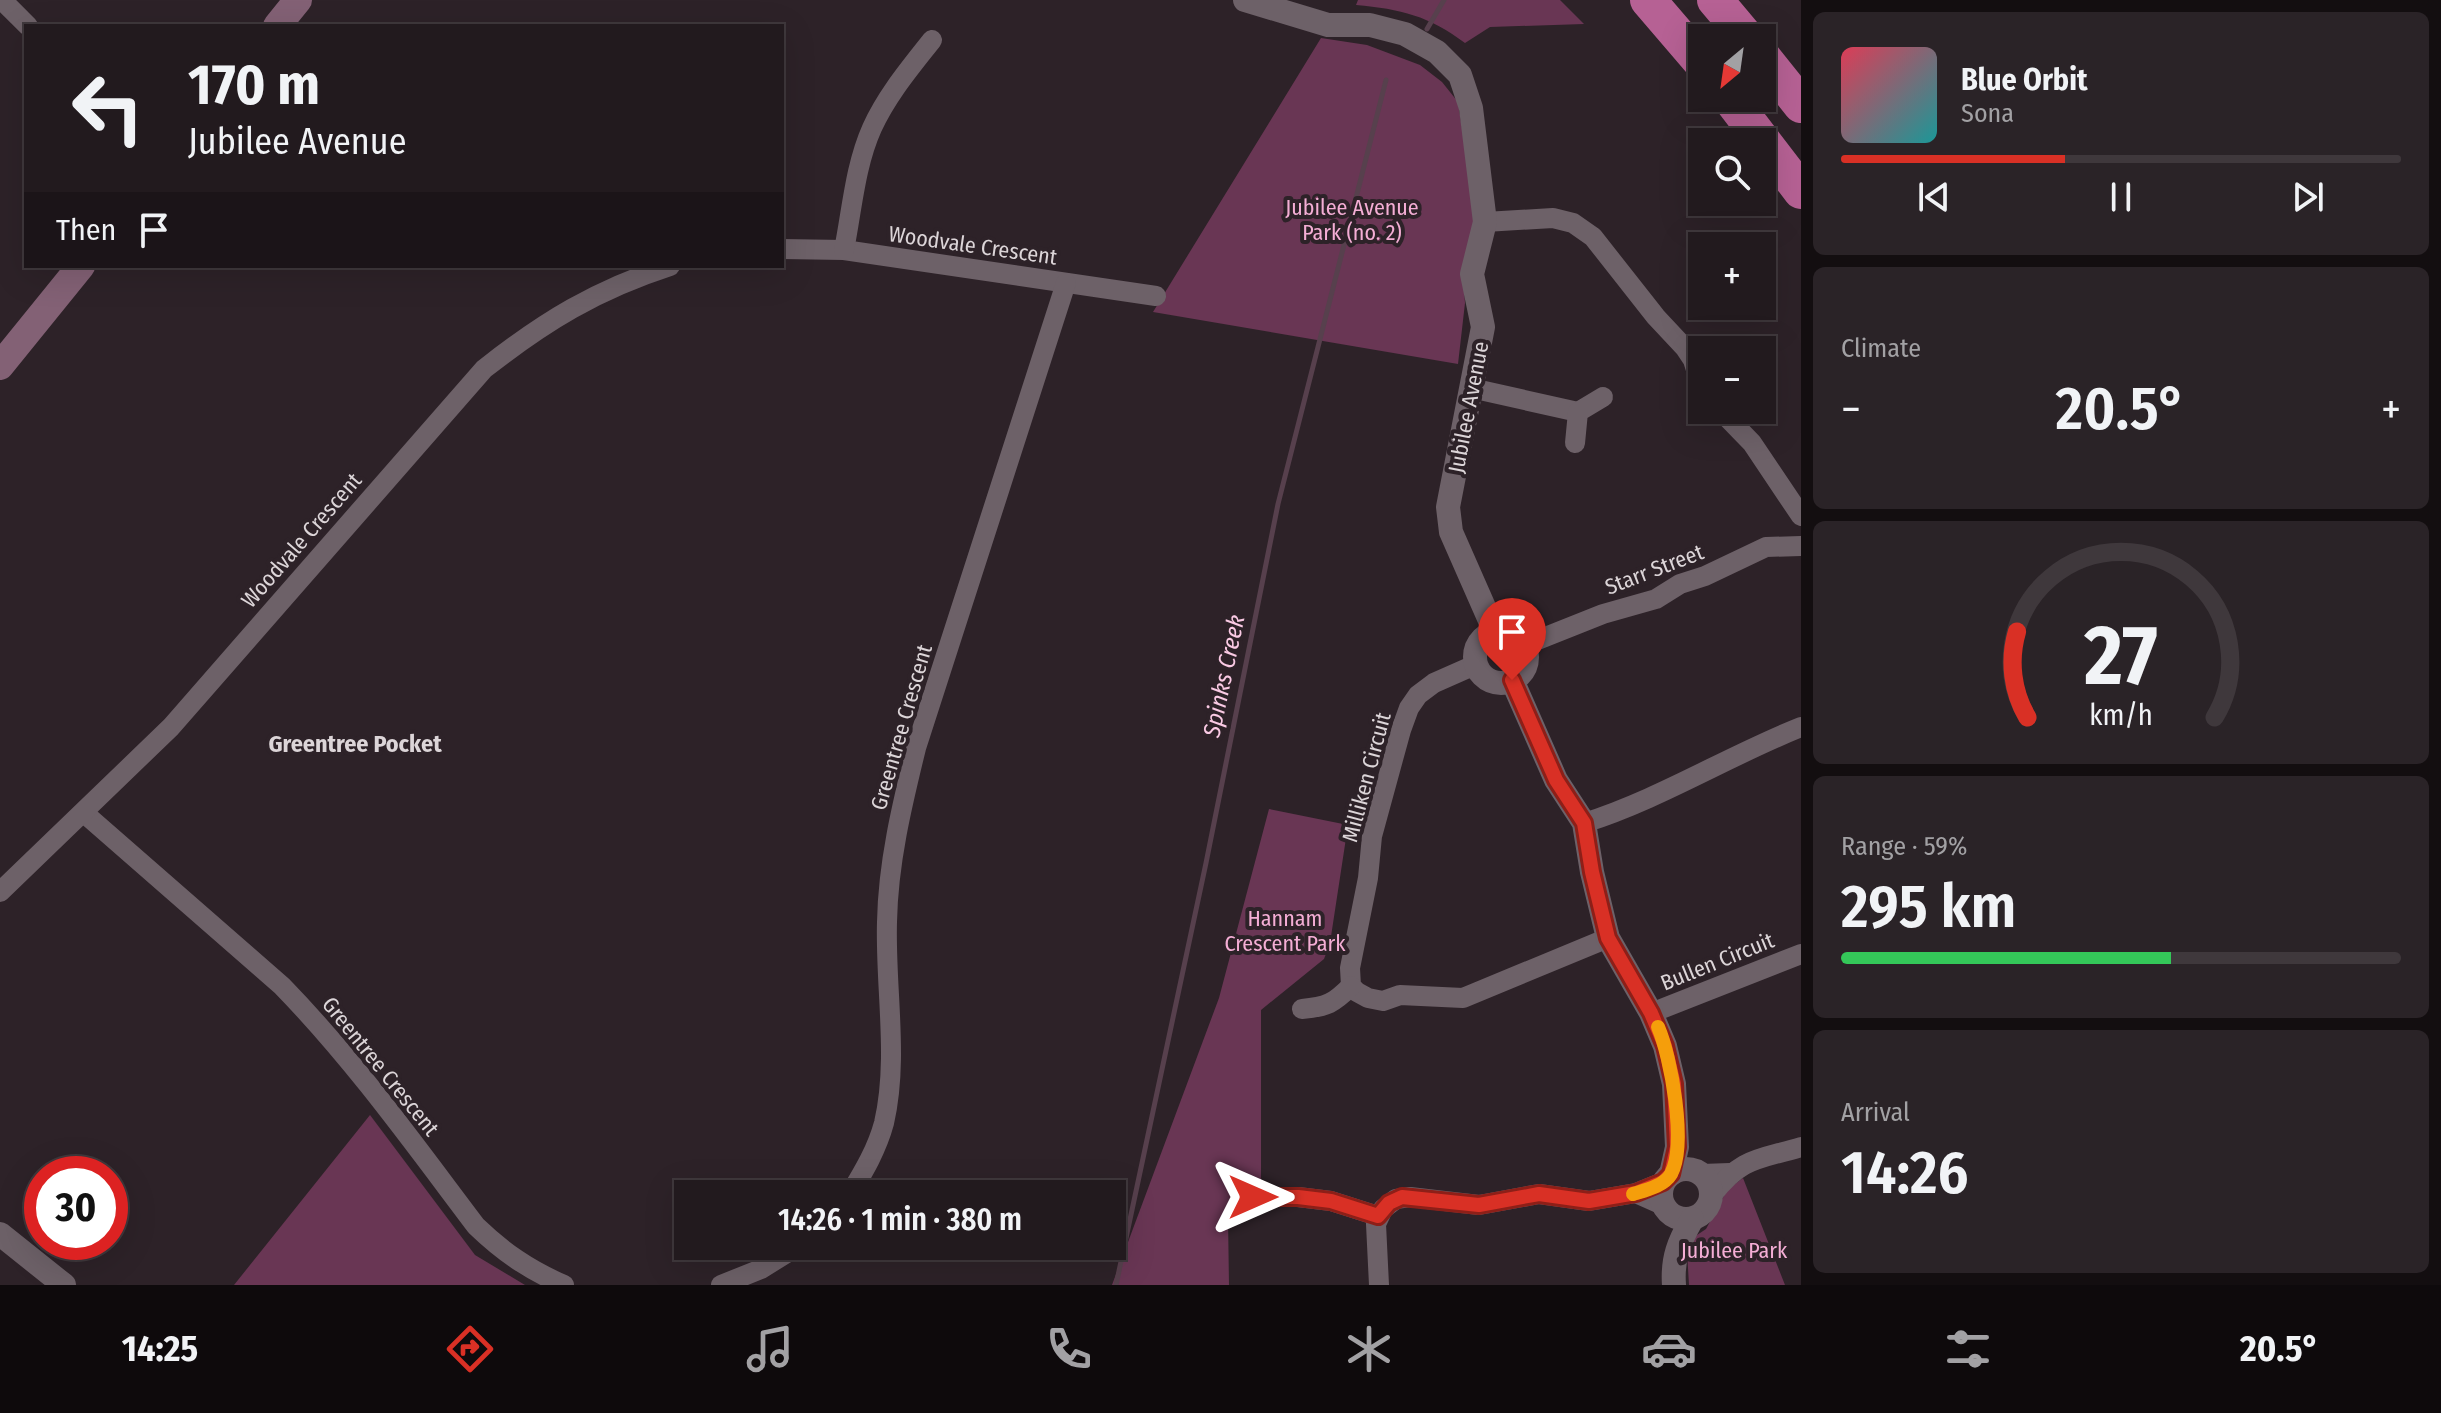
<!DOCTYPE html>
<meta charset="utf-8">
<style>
body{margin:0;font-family:"Fira Sans Condensed",sans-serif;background:#2a2327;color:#f1f3f6;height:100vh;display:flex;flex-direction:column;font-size:30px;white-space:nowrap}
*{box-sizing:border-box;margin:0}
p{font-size:26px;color:#a2a1a4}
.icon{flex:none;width:44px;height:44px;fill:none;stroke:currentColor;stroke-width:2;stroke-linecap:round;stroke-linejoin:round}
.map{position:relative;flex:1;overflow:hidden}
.sheet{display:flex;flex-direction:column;gap:12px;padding:12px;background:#130e10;width:640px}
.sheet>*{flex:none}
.top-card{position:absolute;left:24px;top:24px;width:760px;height:244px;border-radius:0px;box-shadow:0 8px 32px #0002,0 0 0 2px #3f383c;background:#221a1e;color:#f1f3f6;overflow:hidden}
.needle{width:52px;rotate:209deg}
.fabs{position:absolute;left:1688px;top:24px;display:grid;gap:16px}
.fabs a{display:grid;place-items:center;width:88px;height:88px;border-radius:0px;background:#221a1e;box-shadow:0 8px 32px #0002,0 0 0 2px #3f383c;font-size:40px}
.speed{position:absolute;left:24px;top:1156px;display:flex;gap:16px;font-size:40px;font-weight:700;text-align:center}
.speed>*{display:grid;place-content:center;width:104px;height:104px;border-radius:50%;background:#221a1e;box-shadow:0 8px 32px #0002,0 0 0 2px #3f383c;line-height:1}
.speed .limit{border:12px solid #d22;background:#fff;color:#111}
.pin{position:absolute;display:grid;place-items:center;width:68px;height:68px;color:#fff;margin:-82px -34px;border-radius:50% 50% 50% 0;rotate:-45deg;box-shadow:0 0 8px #0007}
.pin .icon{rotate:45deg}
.me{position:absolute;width:88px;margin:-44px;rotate:90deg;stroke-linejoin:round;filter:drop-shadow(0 0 6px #0008)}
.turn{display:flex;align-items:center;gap:28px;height:168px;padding:0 32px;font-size:36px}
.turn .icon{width:104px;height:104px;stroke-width:2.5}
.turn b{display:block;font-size:56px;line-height:68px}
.then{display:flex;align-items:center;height:76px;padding:0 32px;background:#0003;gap:16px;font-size:30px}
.big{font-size:60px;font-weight:600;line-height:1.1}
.sheet .widget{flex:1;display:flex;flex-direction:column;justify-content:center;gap:12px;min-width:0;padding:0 28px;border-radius:12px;background:#2a2327}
.sheet .dial{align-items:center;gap:0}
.dial svg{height:208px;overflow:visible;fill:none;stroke:#3f383c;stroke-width:7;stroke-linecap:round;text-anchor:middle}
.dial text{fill:#f1f3f6;stroke:none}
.song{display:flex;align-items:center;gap:24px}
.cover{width:96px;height:96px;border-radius:12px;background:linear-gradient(135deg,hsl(350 70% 55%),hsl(180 70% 35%))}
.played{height:8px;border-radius:4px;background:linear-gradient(90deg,#d93025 40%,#3f383c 40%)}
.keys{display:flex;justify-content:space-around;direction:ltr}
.heat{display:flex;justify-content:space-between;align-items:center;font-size:44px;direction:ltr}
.charge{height:12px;border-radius:6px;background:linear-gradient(90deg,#34c759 59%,#3f383c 0)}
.trip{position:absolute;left:674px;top:1180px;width:452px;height:80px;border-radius:0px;background:#221a1e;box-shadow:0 8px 32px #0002,0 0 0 2px #3f383c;font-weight:600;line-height:80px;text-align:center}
.tabs{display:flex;height:128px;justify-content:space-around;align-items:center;background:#0e0a0c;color:#a2a1a4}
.tabs .icon{width:56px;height:56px}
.tabs .current{color:#d93025}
.tabs b{font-size:36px;color:#f1f3f6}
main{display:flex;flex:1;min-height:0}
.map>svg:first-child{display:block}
</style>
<main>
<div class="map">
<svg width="1801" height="1285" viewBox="0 0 1801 1285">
<rect width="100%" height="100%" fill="#2d2228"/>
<!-- green -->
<g fill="#693654">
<path d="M1358 0H1560L1584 24 1490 27 1465 43C1429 16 1401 9 1356 5Z"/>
<polygon points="1321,38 1367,45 1420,65 1442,82 1458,102 1476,220 1463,277 1465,303 1458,364 1153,312"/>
<polygon points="1269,809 1348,825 1330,943 1324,959 1261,1010 1261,1182 1228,1217 1229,1285 1112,1285 1219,998"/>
<polygon points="370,1115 475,1255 525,1285 234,1285"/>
<polygon points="1743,1178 1785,1285 1689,1285 1687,1251 1694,1237 1706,1229 1727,1190"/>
</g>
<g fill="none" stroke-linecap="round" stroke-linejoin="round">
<!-- stream -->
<g stroke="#57404d" stroke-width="5">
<polyline points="1427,29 1444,0"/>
<polyline points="1116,1285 1206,863 1278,504 1386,80"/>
</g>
<!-- minor -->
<g stroke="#6d6168" stroke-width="20">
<polyline points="2,0 28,26"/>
<polyline points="1485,222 1553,218 1573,223 1593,237 1656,317 1685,348 1693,360 1702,389"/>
<polyline points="782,249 844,250 1156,296"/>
<path d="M844 250C852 210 855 166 872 128 887 95 910 68 932 40"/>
<polyline points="1471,388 1578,412"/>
<polyline points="1720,410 1752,443 1801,516"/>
<polyline points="1575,443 1578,412 1603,397"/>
<polyline points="1525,645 1603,614 1656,599 1680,584 1705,576 1766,547 1801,546"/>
<polyline points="1477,664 1434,683 1418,695 1409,708 1401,730 1372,836 1368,878 1350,968 1351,986 1357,992 1368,998 1383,1001 1400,995 1463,998 1608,938"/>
<path d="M84 813 282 986C354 1060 414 1144 476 1226 503 1252 529 1270 564 1285"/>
<path d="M1584 823C1660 799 1728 756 1801 727"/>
<path d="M0 892 171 727 484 369C545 321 596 290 670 266"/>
<path d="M1302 1009C1327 1007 1334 1003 1351 986"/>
<polyline points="1651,1013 1801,954"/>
<polyline points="1702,1174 1730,1173"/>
<polyline points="1636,1193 1663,1205"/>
<path d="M850 1194C864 1171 877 1149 884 1123 899 1058 885 988 887 922 888 863 902 805 916 748L1066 283"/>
<path d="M1712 1195C1742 1157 1757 1160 1801 1147"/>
<polyline points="1253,1197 1298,1197 1331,1201 1378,1216"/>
<polyline points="721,1285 761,1269 798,1246"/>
<polyline points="1379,1285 1376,1224 1383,1209 1396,1199 1410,1197 1479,1205 1539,1194 1589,1201 1636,1193 1663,1182"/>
</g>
<!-- tertiary -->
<g stroke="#6d6168" stroke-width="24">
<polyline points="1245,0 1328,25 1370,25 1405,34 1437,52 1460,75 1471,108 1485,222 1472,274 1483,327 1448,507 1451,532 1495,632"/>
<circle cx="1501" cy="657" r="26"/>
<polyline points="1512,680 1556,780 1584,823 1592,872 1608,938 1651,1013 1665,1046 1674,1084 1677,1147 1671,1174"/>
<circle cx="1686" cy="1194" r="25"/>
<polyline points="0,1234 64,1285"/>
<path d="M1674 1285C1672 1258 1679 1242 1692 1219"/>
</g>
<!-- secondary -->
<g stroke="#836175" stroke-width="28">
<polyline points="277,26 298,0"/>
<polyline points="0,366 81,266"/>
</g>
<!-- motorway -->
<g stroke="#b66194" stroke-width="36">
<polyline points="1648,0 1702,63"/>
<polyline points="1715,0 1747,38"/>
<polyline points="1762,56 1801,105"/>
<polyline points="1730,98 1801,191"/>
</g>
</g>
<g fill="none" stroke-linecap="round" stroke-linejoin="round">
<!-- route casing -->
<g stroke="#8d1f18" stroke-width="20">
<polyline id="route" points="1253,1197 1298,1197 1331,1201 1378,1216 1389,1203 1402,1197 1479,1205 1539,1194 1589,1201 1636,1193 1663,1182 1671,1174 1677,1147 1674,1084 1665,1046 1651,1013 1608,938 1592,872 1584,823 1556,780 1512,680"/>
</g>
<!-- route -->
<use href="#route" stroke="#d93025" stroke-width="14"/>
<!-- slow -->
<path stroke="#f59e0b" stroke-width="14" d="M1633 1194C1646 1190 1664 1186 1671 1174 1687 1144 1671 1057 1658 1027"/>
</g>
<g text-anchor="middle" stroke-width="8" stroke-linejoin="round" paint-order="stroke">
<!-- park labels -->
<g font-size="22" fill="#f4aed5" stroke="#2d2228">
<text x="1352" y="215">Jubilee Avenue<tspan x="1352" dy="25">Park (no. 2)</tspan></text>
<text x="1285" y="926">Hannam<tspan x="1285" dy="25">Crescent Park</tspan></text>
<text x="1734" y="1258">Jubilee Park</text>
</g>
<!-- street labels -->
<g font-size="22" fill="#dcd5d8" stroke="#2d2228">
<text transform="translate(973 245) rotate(8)" y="8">Woodvale Crescent</text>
<text transform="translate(1468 407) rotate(-79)" y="8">Jubilee Avenue</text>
<text transform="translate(301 540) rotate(-49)" y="8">Woodvale Crescent</text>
<text transform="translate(1654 569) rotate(-21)" y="8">Starr Street</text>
<text transform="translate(901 727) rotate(-74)" y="8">Greentree Crescent</text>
<text transform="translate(1366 777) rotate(-75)" y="8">Milliken Circuit</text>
<text transform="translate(1717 961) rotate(-22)" y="8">Bullen Circuit</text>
<text transform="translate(381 1066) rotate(51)" y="8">Greentree Crescent</text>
</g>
<!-- water labels -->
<g font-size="24" font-style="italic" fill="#facae4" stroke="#2d2228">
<text transform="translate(1224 676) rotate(-78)" y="8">Spinks Creek</text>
</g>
<!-- neighbourhood labels -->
<g font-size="24" font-weight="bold" fill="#dcd5d8" stroke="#2d2228">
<text x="355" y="752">Greentree Pocket</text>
</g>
</g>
</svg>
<div class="fabs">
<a><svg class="needle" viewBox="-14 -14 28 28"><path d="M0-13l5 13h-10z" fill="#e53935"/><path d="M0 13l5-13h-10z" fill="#a2a1a4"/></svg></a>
<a><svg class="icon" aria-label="search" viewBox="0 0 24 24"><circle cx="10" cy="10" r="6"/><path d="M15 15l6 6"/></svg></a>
<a>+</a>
<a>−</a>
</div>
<div class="speed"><div class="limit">30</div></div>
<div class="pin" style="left:1512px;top:680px;background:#d93025"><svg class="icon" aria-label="arrive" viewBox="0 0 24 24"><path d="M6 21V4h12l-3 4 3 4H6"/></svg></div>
<svg class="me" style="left:1253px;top:1197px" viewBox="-20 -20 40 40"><path d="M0-17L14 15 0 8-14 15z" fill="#d93025" stroke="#fff" stroke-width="4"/></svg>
<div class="trip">14:26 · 1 min · 380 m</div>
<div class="top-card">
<div class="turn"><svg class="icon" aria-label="left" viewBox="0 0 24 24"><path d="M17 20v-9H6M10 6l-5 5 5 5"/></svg><div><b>170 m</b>Jubilee Avenue</div></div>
<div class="then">Then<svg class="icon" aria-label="arrive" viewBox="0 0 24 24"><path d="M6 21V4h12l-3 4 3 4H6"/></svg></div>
</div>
</div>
<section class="sheet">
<div class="widget">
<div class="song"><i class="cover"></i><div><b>Blue Orbit</b><p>Sona</p></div></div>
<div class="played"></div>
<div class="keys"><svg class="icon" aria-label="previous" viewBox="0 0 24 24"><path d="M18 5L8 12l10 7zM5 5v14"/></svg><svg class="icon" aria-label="pause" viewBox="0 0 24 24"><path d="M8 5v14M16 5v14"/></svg><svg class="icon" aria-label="next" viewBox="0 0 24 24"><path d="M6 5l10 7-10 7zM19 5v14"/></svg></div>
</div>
<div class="widget"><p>Climate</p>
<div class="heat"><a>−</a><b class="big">20.5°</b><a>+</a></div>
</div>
<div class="widget dial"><svg viewBox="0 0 100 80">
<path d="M14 69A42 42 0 1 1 86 69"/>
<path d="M14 69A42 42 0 0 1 10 36" stroke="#d93025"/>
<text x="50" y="56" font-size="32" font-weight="700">27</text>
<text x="50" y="72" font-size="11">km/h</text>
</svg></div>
<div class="widget"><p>Range · 59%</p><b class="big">295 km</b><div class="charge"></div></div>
<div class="widget"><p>Arrival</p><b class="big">14:26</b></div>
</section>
</main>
<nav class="tabs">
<b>14:25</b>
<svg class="icon current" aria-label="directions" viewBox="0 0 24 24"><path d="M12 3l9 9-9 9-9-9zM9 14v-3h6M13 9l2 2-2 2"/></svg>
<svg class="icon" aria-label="music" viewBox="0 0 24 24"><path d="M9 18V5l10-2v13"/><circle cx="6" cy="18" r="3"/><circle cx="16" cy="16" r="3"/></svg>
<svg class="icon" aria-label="phone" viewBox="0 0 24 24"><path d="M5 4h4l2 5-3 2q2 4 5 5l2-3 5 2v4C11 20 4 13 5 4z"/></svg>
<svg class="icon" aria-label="climate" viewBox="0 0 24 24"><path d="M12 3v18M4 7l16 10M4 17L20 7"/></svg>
<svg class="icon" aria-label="car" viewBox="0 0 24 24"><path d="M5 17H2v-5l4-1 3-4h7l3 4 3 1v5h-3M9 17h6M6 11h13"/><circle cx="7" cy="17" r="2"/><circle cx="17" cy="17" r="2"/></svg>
<svg class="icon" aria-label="filters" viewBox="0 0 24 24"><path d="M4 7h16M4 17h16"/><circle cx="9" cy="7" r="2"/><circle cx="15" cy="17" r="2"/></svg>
<b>20.5°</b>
</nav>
